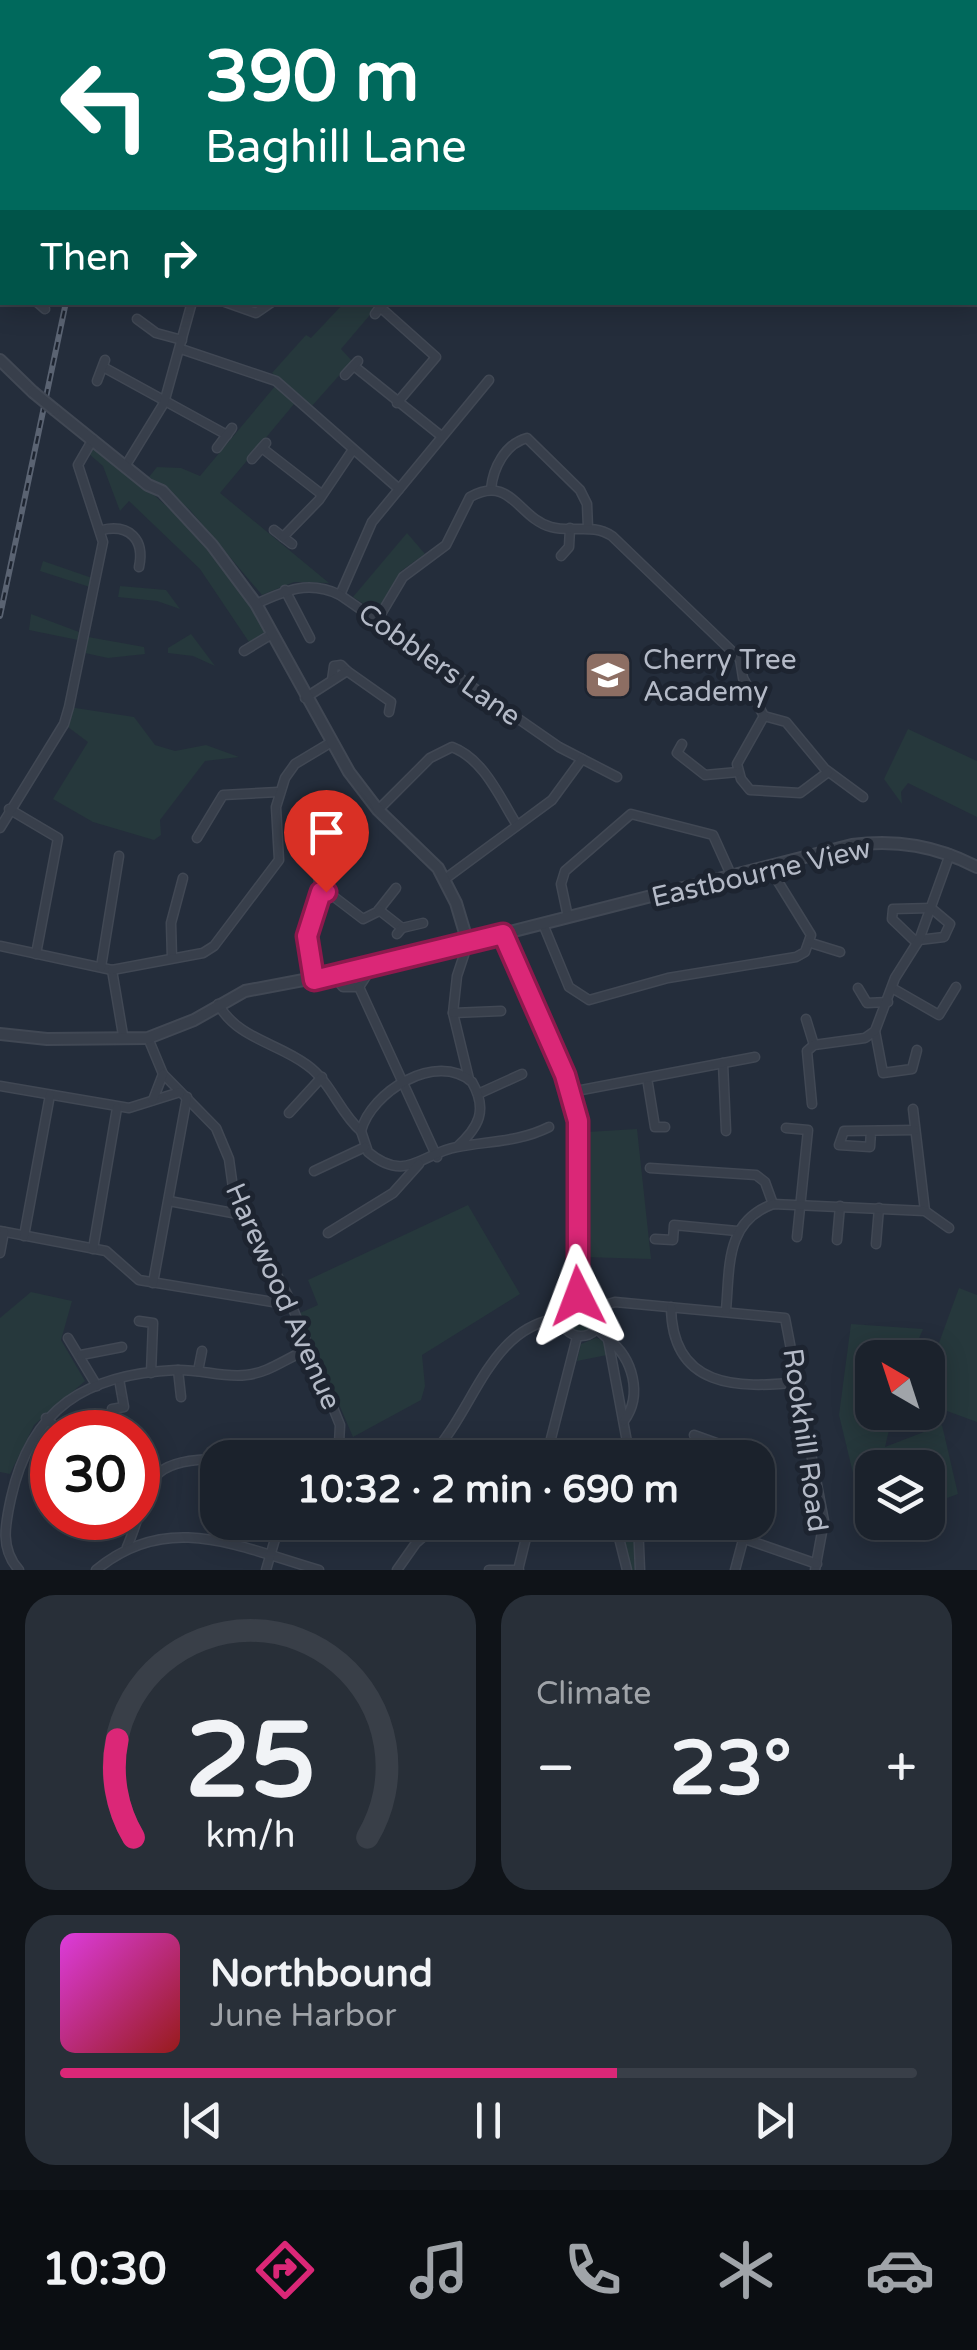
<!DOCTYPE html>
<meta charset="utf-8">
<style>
body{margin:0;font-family:"Varela Round",sans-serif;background:#282f38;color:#f1f3f6;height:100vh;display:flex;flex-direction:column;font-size:38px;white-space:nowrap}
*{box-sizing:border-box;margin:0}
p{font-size:32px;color:#a0a4a9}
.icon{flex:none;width:55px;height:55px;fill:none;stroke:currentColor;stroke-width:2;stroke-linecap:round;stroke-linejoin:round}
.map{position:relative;height:1570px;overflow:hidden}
.sheet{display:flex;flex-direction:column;gap:25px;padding:25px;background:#0f1318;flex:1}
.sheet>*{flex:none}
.top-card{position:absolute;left:0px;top:0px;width:978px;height:305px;box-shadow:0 5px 25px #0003,0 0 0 2px #393f48;background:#00695c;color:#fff;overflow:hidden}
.needle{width:65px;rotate:321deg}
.controls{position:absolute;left:855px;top:1340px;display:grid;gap:20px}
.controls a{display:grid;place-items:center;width:90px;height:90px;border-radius:20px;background:#1b222c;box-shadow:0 5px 25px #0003,0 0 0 2px #393f48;font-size:50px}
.speed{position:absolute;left:30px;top:1410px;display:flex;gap:20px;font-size:50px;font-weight:700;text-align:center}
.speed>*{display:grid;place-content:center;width:130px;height:130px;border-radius:50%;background:#1b222c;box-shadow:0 5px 25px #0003,0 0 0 2px #393f48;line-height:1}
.speed .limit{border:15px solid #d22;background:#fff;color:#111}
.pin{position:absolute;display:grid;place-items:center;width:85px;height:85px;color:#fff;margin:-102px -42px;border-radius:50% 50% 50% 0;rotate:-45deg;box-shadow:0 0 10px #0007}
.pin .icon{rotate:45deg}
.me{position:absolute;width:110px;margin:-55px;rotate:357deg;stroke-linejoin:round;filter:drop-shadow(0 0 8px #0008)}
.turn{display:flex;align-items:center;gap:35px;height:210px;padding:0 40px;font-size:45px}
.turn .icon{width:130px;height:130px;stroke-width:2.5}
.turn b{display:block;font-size:70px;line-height:85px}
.then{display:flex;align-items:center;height:95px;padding:0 40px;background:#0003;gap:20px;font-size:38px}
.big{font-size:75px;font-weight:700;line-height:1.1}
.sheet .tile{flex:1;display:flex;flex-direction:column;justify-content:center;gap:15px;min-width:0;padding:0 35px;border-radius:30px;background:#282f38}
.sheet .dial{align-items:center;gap:0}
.dial svg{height:260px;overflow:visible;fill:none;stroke:#393f48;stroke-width:7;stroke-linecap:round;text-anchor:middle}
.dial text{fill:#f1f3f6;stroke:none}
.song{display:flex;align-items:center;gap:30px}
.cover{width:120px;height:120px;border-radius:15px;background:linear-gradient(135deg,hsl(300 70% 55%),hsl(0 70% 35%))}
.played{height:10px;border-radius:5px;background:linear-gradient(90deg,#db2777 65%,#393f48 65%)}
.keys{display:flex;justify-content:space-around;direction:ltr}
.heat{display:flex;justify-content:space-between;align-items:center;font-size:55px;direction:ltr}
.sheet .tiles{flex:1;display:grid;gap:25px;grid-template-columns:1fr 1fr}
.tile:last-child{grid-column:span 2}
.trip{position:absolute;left:200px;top:1440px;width:575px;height:100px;border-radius:30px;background:#1b222c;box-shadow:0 5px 25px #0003,0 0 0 2px #393f48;font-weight:700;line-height:100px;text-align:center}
.tabs{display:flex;height:160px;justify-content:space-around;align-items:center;background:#0b0e12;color:#a0a4a9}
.tabs .icon{width:70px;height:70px}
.tabs .active{color:#db2777}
.tabs b{font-size:45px;color:#f1f3f6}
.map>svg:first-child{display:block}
</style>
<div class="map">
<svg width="977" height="1570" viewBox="0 0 977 1570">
<rect width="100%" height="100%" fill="#242d3b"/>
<!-- green -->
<g fill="#26383c">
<polygon points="344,303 380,303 341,349 352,361 311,407 272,373 306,335 311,338"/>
<polygon points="276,385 294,404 220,493 329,583 294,582 262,595 190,510 149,477 157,467 181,468 200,476"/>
<path d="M96 447C163 500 227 554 265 632L249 642 200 569 129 501 120 511 103 466 89 454Z"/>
<polygon points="407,533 425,554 401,571 376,612 353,597"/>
<polygon points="43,561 95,579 93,588 40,571"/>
<polygon points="120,586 166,590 180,609 157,601 118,597"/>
<polygon points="31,614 79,632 78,640 29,630"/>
<polygon points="191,634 215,666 193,656 168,653 168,648"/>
<polygon points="88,637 144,647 145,654 108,658 85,653"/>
<polygon points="69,707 134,717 155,745 175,751 206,745 239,757 205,761 160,820 161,835 154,840 93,822 53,799 88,742 64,724"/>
<polygon points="908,729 977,761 977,817 908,783 901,792 902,804 884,779"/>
<polygon points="637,1129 651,1259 583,1257 587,1132"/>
<polygon points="468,1205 520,1294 422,1355 425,1386 421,1400 353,1437 300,1313 318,1305 308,1280"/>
<polygon points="959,1288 977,1295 977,1422 928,1404 928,1373"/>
<polygon points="31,1292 72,1301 61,1340 85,1381 34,1425 10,1474 0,1472 0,1318"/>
<circle cx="581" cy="1317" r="15"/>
<polygon points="851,1324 923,1329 911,1357 872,1358 872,1412 893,1413 885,1447 942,1425 958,1494 928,1505 928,1468 872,1468 872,1522 880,1523 866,1527 839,1415"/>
<polygon points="596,1338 603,1340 607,1355 577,1361 581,1344"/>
<polygon points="621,1523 633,1523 635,1570 631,1570"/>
</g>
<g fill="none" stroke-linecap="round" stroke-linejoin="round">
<!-- stream -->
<polyline stroke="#182338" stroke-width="2.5" points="0,33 2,31"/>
<!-- minor casing -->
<g stroke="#414854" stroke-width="11">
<g id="minor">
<polyline points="11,0 12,2"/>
<polyline points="0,91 2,93"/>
<polyline points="0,105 2,102"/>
<polyline points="0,271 2,273"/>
<polyline points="37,302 45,309"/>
<polyline points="225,302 256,313 272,302"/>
<polyline points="380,307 436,357 397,403"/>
<polyline points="375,314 384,302"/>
<polyline points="137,319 156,333 182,340"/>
<polyline points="181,349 276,381 399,489"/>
<polyline points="354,366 440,435"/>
<polyline points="105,368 227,435"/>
<polyline points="345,375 358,361"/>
<polyline points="97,381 105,360"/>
<polyline points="217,448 232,428"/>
<polyline points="262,448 320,493"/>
<polyline points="252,459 266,443"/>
<polyline points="126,465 164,403 192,302"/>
<path d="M491 489C493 468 505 444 527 438L580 490 587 504 588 528"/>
<path d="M102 530C129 524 145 539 139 567"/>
<polyline points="274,530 292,544"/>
<polyline points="283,537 319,500 352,451"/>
<polyline points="561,556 569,547 570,528"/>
<polyline points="285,590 310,638"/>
<polyline points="340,595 372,522 489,380"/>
<path d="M256 604C286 590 309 580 340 595L559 747 617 777"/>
<path d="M378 619 403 577 446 545 470 497C511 474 518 518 551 527 573 533 592 523 612 536L740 659 743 678 764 716 786 722 825 769 863 797"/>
<polyline points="244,651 272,634"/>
<polyline points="332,680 334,666 341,665 347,671"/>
<polyline points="305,698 347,671 391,702 389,712"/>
<polyline points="764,716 737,764 741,779 750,790 800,793 828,772"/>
<polyline points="682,744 677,753 705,775 738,772"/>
<polyline points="9,809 58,838 36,954"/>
<path d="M378 810 430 758 452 747C484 759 500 798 517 825"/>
<polyline points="0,828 64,724 69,707 103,542 78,465 93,439"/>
<polyline points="197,838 223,795 278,792"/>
<polyline points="334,850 347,861 353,854"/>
<polyline points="445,879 552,800 582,759"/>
<polyline points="321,892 329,893 363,919 377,912 396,888"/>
<polyline points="379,910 402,928"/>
<polyline points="568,917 561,884 565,871 631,814 713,835 732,877"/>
<polyline points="543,924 569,987 589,1000 668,978 796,957 805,952 811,935 769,867"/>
<polyline points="397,934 402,928 423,923"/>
<polyline points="503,934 565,1075 579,1121 577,1296"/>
<polyline points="468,943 457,976 453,1013 469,1079"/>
<polyline points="811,943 840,952"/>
<polyline points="917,943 892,919 893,909 931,908 950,924 944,937 919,940"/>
<polyline points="0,946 112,970 123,1035"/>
<polyline points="172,958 171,923 183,878"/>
<polyline points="101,967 119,856"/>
<polyline points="112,970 203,953 214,946 279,860 276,807 285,778 295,764 330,743"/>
<polyline points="334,976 343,987 359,987 372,967"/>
<polyline points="314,979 306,943 321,902 318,873 334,850 315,840"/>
<polyline points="359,987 437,1157"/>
<polyline points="858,988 867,1003 888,1002"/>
<polyline points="892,988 939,1015 956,987"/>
<path d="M218 1004C238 1039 276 1042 307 1065 332 1083 339 1112 361 1131"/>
<polyline points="453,1013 501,1011"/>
<polyline points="806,1019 814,1045"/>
<polyline points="875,1031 883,1073 912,1069 917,1050"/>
<polyline points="148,1038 163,1074 216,1128 229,1159 234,1195 287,1294 340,1425 339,1444 329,1458"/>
<polyline points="723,1063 726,1131"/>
<polyline points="647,1078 655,1127 665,1127"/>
<polyline points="0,1086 129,1108 180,1092"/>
<polyline points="571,1092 755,1057"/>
<polyline points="478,1094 522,1074"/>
<polyline points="153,1100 163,1074"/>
<polyline points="812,1104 807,1051 814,1045 865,1038 875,1031 895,978 919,940 950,854"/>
<polyline points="913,1109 925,1211"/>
<polyline points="289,1113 322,1077"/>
<polyline points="786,1128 808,1130 797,1237"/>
<polyline points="871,1131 870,1147 839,1145 844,1131 915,1130"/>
<path d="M457 1147C479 1127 488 1110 472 1082 436 1051 371 1092 361 1131L368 1152C406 1184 422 1153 457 1147 489 1141 519 1142 549 1127"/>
<polyline points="650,1168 756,1175 765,1182 773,1204"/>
<polyline points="314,1171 365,1147"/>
<polyline points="169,1201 243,1215"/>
<polyline points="0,1231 106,1251 139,1280 291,1305"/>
<polyline points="328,1233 393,1193 419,1164"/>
<polyline points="24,1236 50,1095"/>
<polyline points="655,1239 673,1240 674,1225 737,1231"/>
<polyline points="837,1240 840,1206"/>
<polyline points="876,1244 879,1208"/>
<polyline points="93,1249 117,1108"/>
<polyline points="0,1253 4,1232"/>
<polyline points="153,1283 187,1097"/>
<circle cx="581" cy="1316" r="20"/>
<polyline points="599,1307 615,1302 785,1318 824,1521 815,1570"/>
<path d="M671 1307C672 1388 737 1389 800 1382"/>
<path d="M726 1310C730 1266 725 1222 773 1204L925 1211 949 1228"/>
<polyline points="139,1321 153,1323 151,1373"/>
<polyline points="597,1329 608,1339 630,1458"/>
<polyline points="68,1338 97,1386"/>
<path d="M608 1339C633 1358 643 1395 624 1421"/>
<polyline points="81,1355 122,1347"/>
<polyline points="178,1370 181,1397"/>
<polyline points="198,1371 202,1351"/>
<polyline points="112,1409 124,1407 119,1379"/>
<polyline points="46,1418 60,1432"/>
<polyline points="694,1435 747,1454"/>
<path d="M429 1458C475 1411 488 1327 560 1318"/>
<polyline points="546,1458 577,1337"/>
<polyline points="619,1458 627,1442"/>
<polyline points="145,1459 156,1473"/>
<polyline points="615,1522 627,1570"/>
<polyline points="638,1522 640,1570"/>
<polyline points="696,1522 817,1564"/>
<path d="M127 1547C152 1489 138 1459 218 1459"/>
<path d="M19 1570C0 1549 5 1525 11 1498 31 1408 86 1374 176 1370 200 1369 223 1378 246 1375 269 1373 288 1357 309 1349"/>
<path d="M96 1570C168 1510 239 1547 319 1570"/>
<polyline points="266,1570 280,1522"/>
<polyline points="397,1570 416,1543 440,1522"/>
<polyline points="489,1570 519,1570"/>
<polyline points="518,1570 530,1522"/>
<polyline points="735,1570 743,1540"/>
</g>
</g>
<!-- tertiary casing -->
<g stroke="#414854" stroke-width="14">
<g id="tertiary">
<polyline points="0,360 33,392"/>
<polyline points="55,410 148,485 162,491 212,545 256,604 349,772 378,810 438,868 456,903 468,943"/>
<path d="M0 1034 47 1039 148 1038 194 1020 245 991 372 967 852 845C897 839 936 846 977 867"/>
</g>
</g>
<!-- trunk casing -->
<g stroke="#434a56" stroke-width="16">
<g id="trunk">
<polyline points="30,2 34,0"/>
<polyline points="0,25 2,23"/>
</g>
</g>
<!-- minor -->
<use href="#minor" stroke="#383f4b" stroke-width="8"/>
<!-- tertiary -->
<use href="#tertiary" stroke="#383f4b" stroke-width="10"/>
<!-- trunk -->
<use href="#trunk" stroke="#646360" stroke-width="12"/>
<!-- rail casing -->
<g stroke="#5a6372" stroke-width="6">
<g id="rail">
<polyline points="187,2 189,0"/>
<polyline points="0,616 66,302"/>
</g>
</g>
<!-- rail -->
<use href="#rail" stroke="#1d2430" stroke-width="2.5" stroke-dasharray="8" stroke-linecap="butt"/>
<!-- tertiary-bridge casing -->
<g stroke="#414854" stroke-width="14" stroke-linecap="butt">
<polyline id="tertiary-bridge" points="33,392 55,410"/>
</g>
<!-- tertiary-bridge -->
<use href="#tertiary-bridge" stroke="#383f4b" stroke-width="10"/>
</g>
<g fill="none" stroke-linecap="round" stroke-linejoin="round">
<!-- route casing -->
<g stroke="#8e194d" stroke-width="25">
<polyline id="route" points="326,892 321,892 307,936 314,980 503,934 565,1075 578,1121 578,1296"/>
</g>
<!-- route -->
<use href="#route" stroke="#db2777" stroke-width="18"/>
</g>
<!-- icons -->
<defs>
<g id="school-square" transform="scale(2.5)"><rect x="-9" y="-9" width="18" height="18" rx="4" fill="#8d6e63" stroke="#1d2430"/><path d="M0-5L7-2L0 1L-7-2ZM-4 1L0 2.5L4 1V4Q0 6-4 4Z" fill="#fff"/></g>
</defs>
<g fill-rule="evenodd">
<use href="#school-square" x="608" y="675"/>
</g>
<g text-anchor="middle" stroke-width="10" stroke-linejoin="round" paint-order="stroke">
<!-- poi labels -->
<g font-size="28" fill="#b4bac7" stroke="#1d2430" text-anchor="start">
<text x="643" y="669">Cherry Tree<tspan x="643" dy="32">Academy</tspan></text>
</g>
<!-- street labels -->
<g font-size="28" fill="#b4bac7" stroke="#1d2430">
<text transform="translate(440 664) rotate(35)" y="10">Cobblers Lane</text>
<text transform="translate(761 872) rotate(-13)" y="10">Eastbourne View</text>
<text transform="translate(284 1296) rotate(66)" y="10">Harewood Avenue</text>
<text transform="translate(806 1440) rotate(82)" y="10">Rookhill Road</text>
</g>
</g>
</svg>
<div class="controls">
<a><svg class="needle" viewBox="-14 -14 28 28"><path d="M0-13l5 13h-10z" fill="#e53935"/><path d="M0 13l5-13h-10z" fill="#a0a4a9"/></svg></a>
<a><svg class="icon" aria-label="layers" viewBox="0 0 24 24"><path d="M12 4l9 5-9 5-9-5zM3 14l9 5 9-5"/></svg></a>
</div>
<div class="speed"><div class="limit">30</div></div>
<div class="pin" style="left:326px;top:892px;background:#d93025"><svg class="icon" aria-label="arrive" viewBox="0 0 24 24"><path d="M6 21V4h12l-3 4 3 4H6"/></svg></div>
<svg class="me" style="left:578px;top:1296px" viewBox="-20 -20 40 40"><path d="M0-17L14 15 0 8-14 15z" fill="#db2777" stroke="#fff" stroke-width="4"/></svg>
<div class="trip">10:32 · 2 min · 690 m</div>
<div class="top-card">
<div class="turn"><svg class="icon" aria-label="left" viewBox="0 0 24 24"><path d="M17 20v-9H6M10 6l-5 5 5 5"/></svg><div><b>390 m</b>Baghill Lane</div></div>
<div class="then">Then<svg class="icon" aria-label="right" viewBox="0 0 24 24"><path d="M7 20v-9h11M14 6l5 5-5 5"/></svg></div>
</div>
</div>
<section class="sheet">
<div class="tiles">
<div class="tile dial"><svg viewBox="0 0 100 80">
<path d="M14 69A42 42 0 1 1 86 69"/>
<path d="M14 69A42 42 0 0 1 9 39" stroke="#db2777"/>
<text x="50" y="56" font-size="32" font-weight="700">25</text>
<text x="50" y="72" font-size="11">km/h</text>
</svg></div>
<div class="tile"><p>Climate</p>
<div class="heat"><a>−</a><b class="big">23°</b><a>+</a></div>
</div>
<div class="tile">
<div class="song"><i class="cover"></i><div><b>Northbound</b><p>June Harbor</p></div></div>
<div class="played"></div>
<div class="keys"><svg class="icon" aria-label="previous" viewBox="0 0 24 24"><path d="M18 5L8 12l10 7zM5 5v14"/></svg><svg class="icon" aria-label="pause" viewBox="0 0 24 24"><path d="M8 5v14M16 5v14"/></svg><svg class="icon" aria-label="next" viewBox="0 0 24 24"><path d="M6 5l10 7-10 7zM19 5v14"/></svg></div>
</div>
</div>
</section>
<nav class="tabs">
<b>10:30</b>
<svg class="icon active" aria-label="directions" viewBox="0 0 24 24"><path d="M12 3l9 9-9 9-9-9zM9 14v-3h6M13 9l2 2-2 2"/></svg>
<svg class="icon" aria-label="music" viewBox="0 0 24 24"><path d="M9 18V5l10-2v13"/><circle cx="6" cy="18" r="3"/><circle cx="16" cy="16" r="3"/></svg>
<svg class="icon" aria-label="phone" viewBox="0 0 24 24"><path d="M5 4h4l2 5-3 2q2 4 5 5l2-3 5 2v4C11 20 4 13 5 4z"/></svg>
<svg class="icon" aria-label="climate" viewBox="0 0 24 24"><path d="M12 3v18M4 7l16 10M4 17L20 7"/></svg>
<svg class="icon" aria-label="car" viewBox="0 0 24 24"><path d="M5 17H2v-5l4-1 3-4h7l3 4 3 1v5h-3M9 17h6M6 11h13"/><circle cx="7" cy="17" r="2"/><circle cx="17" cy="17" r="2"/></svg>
</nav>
